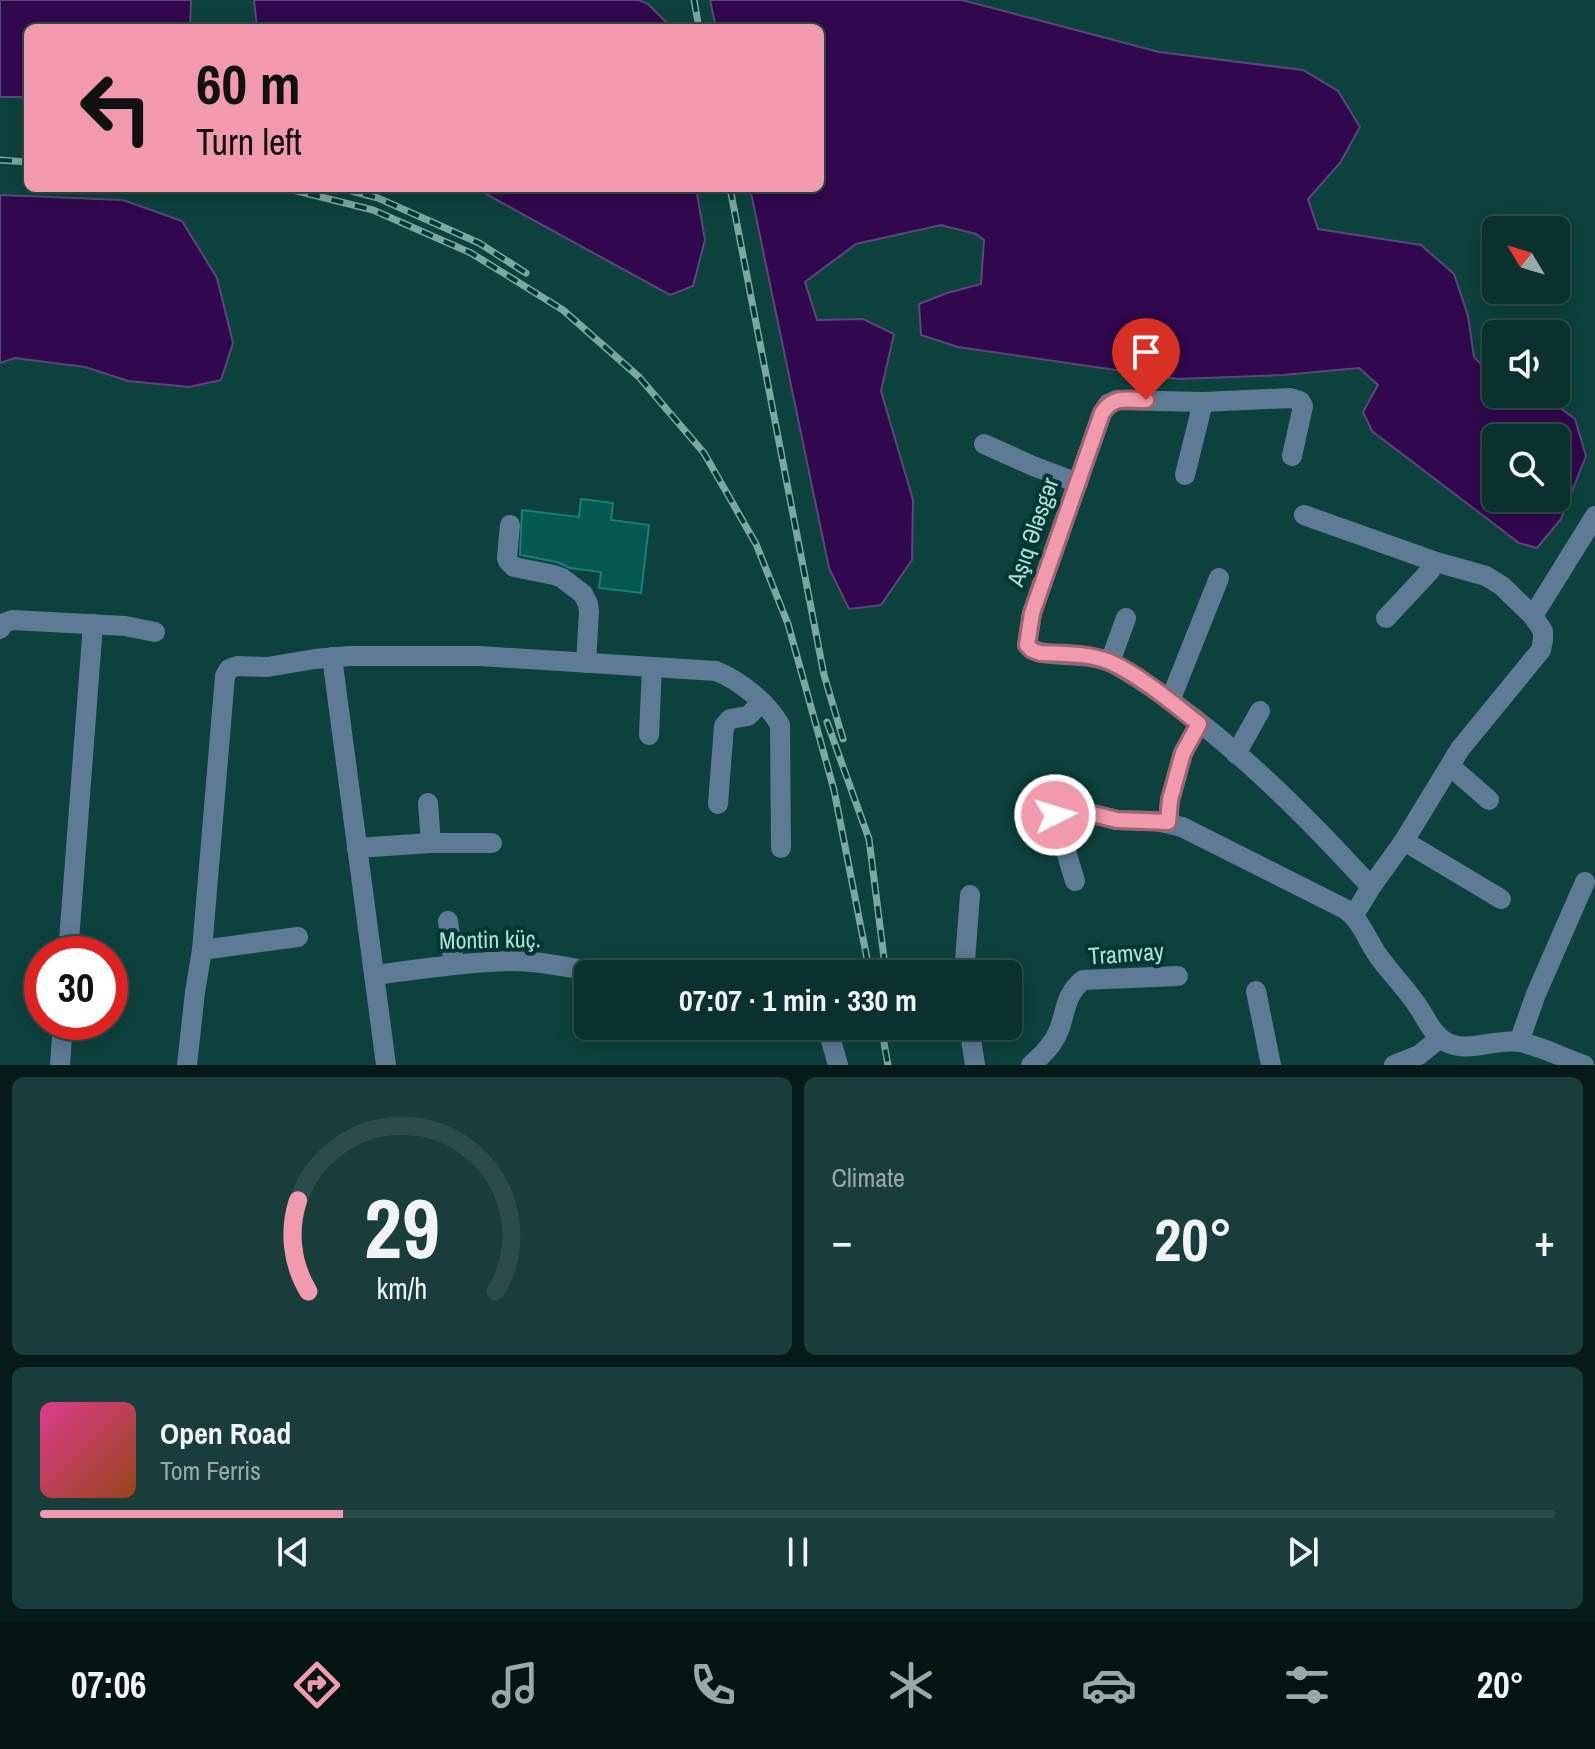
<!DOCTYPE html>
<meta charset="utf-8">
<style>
body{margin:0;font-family:"Archivo Narrow",sans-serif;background:#183d3a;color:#f1f3f6;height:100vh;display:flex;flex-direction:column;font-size:30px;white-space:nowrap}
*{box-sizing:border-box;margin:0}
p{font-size:26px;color:#99a9aa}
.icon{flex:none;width:44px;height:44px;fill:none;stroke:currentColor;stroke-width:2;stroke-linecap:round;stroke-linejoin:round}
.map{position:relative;height:1065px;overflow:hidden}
.side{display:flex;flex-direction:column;gap:12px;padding:12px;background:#061b19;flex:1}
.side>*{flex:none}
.guide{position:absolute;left:24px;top:24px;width:800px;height:168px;border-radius:12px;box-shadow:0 4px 20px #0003,0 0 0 2px #2a4c4a;background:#f29aad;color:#111;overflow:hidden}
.needle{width:52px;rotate:308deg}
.fabs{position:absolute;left:1482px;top:216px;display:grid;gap:16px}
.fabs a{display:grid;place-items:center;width:88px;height:88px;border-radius:12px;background:#0a312e;box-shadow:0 4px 20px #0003,0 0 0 2px #2a4c4a;font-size:40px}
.speed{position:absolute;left:24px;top:936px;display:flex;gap:16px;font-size:40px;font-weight:700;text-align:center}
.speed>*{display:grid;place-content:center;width:104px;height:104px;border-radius:50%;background:#0a312e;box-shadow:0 4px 20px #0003,0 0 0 2px #2a4c4a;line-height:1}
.speed .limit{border:12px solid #d22;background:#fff;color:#111}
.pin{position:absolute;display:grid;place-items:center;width:68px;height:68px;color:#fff;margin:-82px -34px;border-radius:50% 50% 50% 0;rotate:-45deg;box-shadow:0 0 8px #0007}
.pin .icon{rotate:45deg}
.me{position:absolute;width:88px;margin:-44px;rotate:85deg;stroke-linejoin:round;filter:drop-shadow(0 0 6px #0008)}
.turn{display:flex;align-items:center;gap:28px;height:168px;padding:0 40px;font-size:36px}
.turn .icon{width:104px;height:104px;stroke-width:2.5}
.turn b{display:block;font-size:56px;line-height:68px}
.big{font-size:60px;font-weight:700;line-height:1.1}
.side .tile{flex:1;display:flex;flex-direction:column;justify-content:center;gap:12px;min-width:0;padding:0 28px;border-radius:12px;background:#183d3a}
.side .dial{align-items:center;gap:0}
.dial svg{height:208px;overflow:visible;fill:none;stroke:#2a4c4a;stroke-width:7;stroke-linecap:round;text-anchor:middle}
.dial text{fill:#f1f3f6;stroke:none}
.song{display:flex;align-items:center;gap:24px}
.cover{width:96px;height:96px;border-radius:12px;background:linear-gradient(135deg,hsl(330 70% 55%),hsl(20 70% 35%))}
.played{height:8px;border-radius:4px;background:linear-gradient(90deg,#f29aad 20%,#2a4c4a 20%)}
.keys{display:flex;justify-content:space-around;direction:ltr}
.heat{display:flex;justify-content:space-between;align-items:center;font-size:44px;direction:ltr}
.side .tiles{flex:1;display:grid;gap:12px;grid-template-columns:1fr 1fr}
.tile:last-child{grid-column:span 2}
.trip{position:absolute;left:574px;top:960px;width:448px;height:80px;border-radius:12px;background:#0a312e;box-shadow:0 4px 20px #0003,0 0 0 2px #2a4c4a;font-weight:700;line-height:80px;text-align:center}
.tab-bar{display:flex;height:128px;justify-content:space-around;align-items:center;background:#041412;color:#99a9aa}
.tab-bar .icon{width:56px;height:56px}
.tab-bar .on{color:#f29aad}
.tab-bar b{font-size:36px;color:#f1f3f6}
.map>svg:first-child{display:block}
</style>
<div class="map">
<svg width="1595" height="1065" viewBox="0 0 1595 1065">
<rect width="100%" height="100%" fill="#0d413d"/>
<!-- water -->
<g fill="#31084d" stroke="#584877" stroke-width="2" fill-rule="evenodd">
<polygon points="0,0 191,0 190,28 28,28 28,97 0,97"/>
<polygon points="254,0 639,0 648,4 668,24 669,28 257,28"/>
<path d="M710 0H962L1159 52 1303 70 1338 91 1360 127 1340 163 1308 199 1318 229 1421 245 1454 274 1468 316 1474 357 1496 379V394H1510L1552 402 1575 419 1586 456 1561 519 1537 548 1519 543 1372 431 1363 412 1378 385 1359 368 1283 375 1178 379 958 347 921 335 919 304 947 293 981 284 984 240 976 234 941 225 856 244 805 282 817 320 863 319 894 334 881 391 913 500 912 560 881 605 849 609 829 568 750 188H820V28H716ZM1556 438V498H1496V438Z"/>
<polygon points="475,188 696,188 705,240 693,286 670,295"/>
<polygon points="0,195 123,200 182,221 217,278 233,343 221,380 189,387 128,381 85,367 15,358 0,363"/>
</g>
<!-- building -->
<polygon fill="#045851" stroke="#188077" stroke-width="2" points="581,499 613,503 611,520 649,525 641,593 599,588 601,572 570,568 557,562 520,555 522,510 579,517"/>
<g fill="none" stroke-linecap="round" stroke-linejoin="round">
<!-- minor -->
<g stroke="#5e7b95" stroke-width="20">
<polyline points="984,444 1033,466 1078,483"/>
<path d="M1292 456 1303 406 1300 401 1290 398 1203 402 1117 400 1108 404 1102 413 1032 613 1027 645C1043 661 1089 650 1114 664 1210 719 1297 806 1371 887"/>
<polyline points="1185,475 1203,402"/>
<polyline points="1304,515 1436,562 1486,576 1502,586 1533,616 1543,631 1543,640 1541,650 1460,749 1404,841 1371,887 1354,915"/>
<polyline points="510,525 507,557 508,561 514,567 554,575 562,578 583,594 588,604 589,612 586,663"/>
<polyline points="1533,616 1595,516"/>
<polyline points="1386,618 1429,572 1436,562"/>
<polyline points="0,629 4,623 12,620 125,626 155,632"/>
<polyline points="332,657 386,1065"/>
<polyline points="1110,662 1126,618"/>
<polyline points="1170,701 1219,578"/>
<polyline points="649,735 652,667"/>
<polyline points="1236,754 1260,711"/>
<polyline points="1450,766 1489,800"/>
<polyline points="428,803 431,843"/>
<polyline points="718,804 724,726 730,719 748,716 761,703"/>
<polyline points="1168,822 1170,800 1183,753 1199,724"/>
<polyline points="1404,841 1501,899"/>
<polyline points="357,848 431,843 492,843"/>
<path d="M1075 881 1055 815 1056 809 1060 806 1117 820 1157 821 1182 827 1345 909C1361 920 1366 938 1377 954 1390 973 1407 989 1419 1008 1427 1020 1433 1035 1446 1042 1469 1054 1495 1038 1519 1042 1541 1046 1563 1058 1584 1065"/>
<polyline points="448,921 454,964"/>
<polyline points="202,950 298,937"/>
<polyline points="68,954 93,624"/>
<polyline points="715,974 765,970 804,972 807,974"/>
<polyline points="964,974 970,895"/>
<path d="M375 975C421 969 466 962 513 961 544 961 575 969 606 974"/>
<polyline points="1256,991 1271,1065"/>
<polyline points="827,1026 838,1065"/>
<polyline points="969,1026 975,1065"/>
<polyline points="1519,1042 1536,994 1585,882"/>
<polyline points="60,1065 63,1022"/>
<path d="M187 1065 195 992 202 950 225 676 229 669 237 666 267 667 315 659 349 656H479L716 671C739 680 768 703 780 725L781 848"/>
<path d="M1031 1065C1043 1055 1053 1045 1059 1030 1066 1012 1065 994 1083 980L1178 976"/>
<polyline points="1394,1065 1419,1055 1440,1038"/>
</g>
<!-- rail casing -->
<g stroke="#7ba8a3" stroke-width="7">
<g id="rail">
<polyline points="694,0 699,28"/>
<polyline points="0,160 28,162"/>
<polyline points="285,188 373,210 471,253 563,310 639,377 704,453 756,544 788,624 834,790 870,974"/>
<polyline points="340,188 378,198 479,243 526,273"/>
<polyline points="730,188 824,675 843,739"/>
<polyline points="827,722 869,839 886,974"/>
<polyline points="881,1026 888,1065"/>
</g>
</g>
<!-- rail -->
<use href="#rail" stroke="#003732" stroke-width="4" stroke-dasharray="12" stroke-linecap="butt"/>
</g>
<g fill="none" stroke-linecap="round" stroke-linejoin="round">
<!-- route casing -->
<g stroke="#9d6470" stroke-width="20">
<path id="route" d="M1055 815 1056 809 1060 806 1117 820 1168 822 1170 800 1183 753 1199 724C1174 704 1138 674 1110 662 1088 653 1063 654 1040 653L1032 650 1027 645 1032 613 1102 413C1114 395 1127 400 1146 400"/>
</g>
<!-- route -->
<use href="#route" stroke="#f29aad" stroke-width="14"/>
</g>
<g text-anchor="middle" stroke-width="8" stroke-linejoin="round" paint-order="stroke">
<!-- street labels -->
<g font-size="24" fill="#b4ded8" stroke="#003732">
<text transform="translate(1033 532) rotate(-71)" y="8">Aşıq Ələsgər</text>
<text transform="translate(490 940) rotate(-1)" y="8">Montin küç.</text>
<text transform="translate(1126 954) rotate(-4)" y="8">Tramvay</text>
</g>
</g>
</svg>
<div class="fabs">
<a><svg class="needle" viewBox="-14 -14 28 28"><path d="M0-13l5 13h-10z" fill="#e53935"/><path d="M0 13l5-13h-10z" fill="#99a9aa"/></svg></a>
<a><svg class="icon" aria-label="sound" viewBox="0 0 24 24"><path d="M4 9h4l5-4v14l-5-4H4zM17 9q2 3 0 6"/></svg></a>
<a><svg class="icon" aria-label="search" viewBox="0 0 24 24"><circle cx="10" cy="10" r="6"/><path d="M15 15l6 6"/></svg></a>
</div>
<div class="speed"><div class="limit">30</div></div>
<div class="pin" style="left:1146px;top:400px;background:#d93025"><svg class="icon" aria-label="arrive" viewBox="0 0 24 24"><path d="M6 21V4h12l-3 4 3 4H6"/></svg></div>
<svg class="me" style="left:1055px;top:815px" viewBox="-20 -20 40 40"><circle r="17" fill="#f29aad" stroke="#fff" stroke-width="3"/><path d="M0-11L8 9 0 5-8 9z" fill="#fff"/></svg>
<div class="trip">07:07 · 1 min · 330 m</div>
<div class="guide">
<div class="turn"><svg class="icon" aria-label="left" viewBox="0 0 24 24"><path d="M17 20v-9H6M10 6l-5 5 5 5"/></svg><div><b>60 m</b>Turn left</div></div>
</div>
</div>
<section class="side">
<div class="tiles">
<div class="tile dial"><svg viewBox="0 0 100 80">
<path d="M14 69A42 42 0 1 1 86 69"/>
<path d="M14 69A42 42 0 0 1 10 34" stroke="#f29aad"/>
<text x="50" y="56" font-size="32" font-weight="700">29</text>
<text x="50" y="72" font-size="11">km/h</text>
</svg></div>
<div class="tile"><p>Climate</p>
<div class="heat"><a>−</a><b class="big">20°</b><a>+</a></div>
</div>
<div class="tile">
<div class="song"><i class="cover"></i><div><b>Open Road</b><p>Tom Ferris</p></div></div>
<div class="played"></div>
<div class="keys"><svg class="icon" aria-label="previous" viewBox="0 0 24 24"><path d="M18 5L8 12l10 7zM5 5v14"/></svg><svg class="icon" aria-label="pause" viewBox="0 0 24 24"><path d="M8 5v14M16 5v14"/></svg><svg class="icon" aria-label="next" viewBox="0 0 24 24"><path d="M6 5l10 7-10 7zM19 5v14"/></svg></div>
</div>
</div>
</section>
<nav class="tab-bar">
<b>07:06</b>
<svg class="icon on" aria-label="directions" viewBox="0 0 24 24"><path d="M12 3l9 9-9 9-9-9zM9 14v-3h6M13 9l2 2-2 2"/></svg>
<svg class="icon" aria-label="music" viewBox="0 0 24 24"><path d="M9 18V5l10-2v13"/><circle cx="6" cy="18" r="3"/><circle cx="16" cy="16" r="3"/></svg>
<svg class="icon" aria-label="phone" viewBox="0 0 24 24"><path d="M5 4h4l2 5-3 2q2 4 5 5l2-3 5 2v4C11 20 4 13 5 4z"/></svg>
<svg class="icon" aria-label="climate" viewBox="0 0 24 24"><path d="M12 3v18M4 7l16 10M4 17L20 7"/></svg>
<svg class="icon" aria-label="car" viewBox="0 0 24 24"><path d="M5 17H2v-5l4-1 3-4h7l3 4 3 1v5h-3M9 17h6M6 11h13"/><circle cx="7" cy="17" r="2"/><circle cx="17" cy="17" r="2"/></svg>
<svg class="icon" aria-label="filters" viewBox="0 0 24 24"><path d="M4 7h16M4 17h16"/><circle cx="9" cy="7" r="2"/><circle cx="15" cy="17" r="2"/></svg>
<b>20°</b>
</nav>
